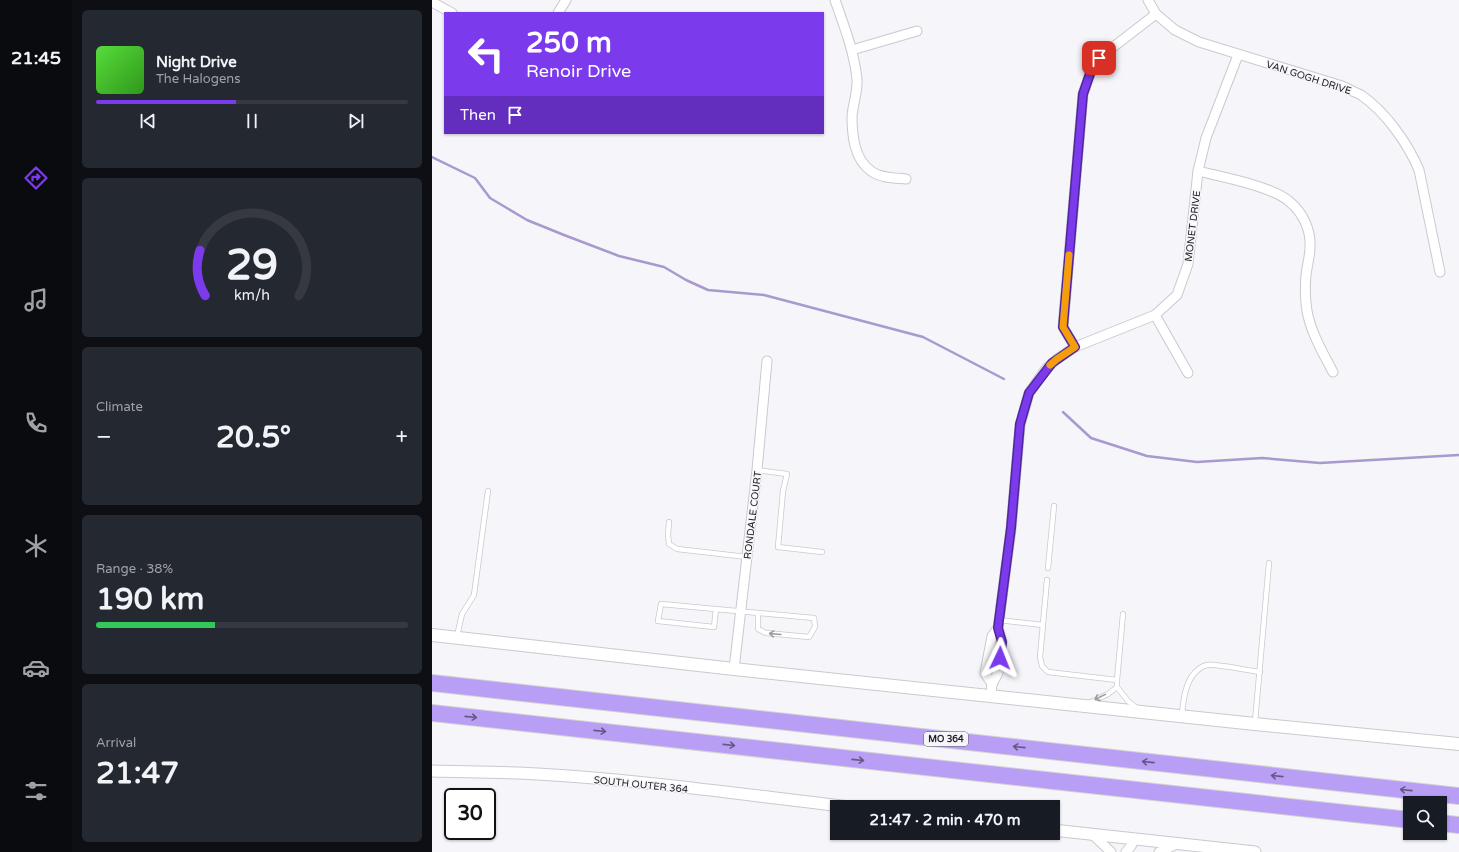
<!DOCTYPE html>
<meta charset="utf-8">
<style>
body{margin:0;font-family:"Varela Round",sans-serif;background:#242831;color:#f1f3f6;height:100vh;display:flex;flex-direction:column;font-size:15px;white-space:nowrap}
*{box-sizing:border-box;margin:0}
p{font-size:13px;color:#9ea1a6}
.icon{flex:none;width:22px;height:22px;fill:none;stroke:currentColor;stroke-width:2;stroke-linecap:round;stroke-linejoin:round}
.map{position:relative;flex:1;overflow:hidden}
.sheet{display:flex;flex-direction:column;gap:10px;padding:10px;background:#0d0f14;width:360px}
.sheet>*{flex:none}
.guide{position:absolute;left:12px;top:12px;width:380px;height:122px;border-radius:0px;box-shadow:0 1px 3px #0004;background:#7c3aed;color:#fff;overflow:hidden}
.fabs{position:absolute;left:971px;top:796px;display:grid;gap:8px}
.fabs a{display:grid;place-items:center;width:44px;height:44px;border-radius:0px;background:#171b24;box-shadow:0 1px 3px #0004;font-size:20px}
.speed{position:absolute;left:12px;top:788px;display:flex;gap:8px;font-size:20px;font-weight:700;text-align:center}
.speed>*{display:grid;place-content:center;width:52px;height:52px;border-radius:50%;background:#171b24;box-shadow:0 1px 3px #0004;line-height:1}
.speed .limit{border:2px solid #111;border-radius:6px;background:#fff;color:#111}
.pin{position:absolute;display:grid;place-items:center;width:34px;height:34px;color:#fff;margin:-17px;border-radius:8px;box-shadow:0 2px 6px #0006}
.me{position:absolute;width:44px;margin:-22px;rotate:2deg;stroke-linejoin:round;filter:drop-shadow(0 0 3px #0008)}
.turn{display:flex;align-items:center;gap:14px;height:84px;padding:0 16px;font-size:18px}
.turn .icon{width:52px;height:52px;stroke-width:2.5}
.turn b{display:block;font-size:28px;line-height:34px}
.then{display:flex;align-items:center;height:38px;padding:0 16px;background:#0003;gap:8px;font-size:15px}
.big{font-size:30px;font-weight:700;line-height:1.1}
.sheet .widget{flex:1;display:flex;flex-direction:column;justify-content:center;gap:6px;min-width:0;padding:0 14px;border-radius:6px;background:#242831}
.sheet .dial{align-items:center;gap:0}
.dial svg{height:104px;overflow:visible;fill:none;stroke:#363941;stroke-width:7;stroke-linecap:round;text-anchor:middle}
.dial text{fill:#f1f3f6;stroke:none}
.song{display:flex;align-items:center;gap:12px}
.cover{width:48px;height:48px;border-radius:6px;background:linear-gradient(135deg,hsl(110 70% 55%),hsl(110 70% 35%))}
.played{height:4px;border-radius:2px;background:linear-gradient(90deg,#7c3aed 45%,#363941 45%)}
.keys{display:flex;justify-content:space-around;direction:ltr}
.heat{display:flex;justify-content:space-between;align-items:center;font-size:22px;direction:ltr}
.charge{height:6px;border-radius:3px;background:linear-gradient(90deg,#34c759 38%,#363941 0)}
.trip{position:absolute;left:398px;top:800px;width:230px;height:40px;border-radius:0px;background:#171b24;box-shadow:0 1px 3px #0004;font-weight:700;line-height:40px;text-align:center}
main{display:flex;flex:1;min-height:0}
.menu{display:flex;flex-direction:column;width:72px;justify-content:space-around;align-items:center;background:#090b0e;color:#9ea1a6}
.menu .icon{width:28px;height:28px}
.menu .selected{color:#7c3aed}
.menu b{font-size:18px;color:#f1f3f6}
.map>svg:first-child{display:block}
</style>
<main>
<nav class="menu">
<b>21:45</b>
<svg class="icon selected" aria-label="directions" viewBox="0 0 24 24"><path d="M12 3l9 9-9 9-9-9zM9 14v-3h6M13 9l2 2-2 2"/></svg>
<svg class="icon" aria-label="music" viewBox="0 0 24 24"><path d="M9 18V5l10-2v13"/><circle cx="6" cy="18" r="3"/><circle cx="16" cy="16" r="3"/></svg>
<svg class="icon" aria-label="phone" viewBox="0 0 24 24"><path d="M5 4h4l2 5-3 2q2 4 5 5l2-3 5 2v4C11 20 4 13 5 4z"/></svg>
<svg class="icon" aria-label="climate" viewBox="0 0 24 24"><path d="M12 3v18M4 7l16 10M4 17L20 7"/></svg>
<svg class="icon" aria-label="car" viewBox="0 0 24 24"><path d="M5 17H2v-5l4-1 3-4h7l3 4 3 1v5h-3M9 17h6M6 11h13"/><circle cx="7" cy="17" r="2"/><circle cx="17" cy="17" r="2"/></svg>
<svg class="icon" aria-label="filters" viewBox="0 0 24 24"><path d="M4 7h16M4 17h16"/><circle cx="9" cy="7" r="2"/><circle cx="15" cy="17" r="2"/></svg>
</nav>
<section class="sheet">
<div class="widget">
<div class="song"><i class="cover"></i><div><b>Night Drive</b><p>The Halogens</p></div></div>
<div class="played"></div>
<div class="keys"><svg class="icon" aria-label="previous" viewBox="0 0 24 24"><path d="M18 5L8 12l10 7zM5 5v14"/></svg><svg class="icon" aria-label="pause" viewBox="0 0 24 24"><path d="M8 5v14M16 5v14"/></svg><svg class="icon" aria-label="next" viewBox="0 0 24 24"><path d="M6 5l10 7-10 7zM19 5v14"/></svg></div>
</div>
<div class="widget dial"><svg viewBox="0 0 100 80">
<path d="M14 69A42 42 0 1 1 86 69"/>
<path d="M14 69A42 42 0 0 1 10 34" stroke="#7c3aed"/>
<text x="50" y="56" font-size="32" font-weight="700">29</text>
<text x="50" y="72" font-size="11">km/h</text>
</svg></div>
<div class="widget"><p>Climate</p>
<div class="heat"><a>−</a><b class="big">20.5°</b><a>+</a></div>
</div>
<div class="widget"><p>Range · 38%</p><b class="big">190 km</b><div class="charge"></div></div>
<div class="widget"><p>Arrival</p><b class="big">21:47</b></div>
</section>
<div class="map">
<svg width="1027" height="852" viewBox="0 0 1027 852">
<rect width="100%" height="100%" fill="#f6f5fa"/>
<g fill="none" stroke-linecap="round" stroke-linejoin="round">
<!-- stream -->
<g stroke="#a899cf" stroke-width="2.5">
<polyline points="0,157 43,178 58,198 95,220 132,235 187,256 232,267 254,280 276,290 332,295 491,337 572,379"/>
<polyline points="631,412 659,438 715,456 765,462 830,458 888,463 1027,455"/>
</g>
<!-- service casing -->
<g stroke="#cac9ce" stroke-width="6">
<g id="service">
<polyline points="325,470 355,474 351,491 346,547 390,552"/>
<polyline points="237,522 236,535 237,544 245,549 315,557"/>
<polyline points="616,568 622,506"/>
<polyline points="615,580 608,657 610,666 616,672 685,680 685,687 696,701 706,709"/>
<polyline points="284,609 282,627 226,621 229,604 382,618 383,627 377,637 334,633 326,629 326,613"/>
<polyline points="567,620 611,625"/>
<polyline points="25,636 30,614 42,595 56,491"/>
<polyline points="685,680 691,614"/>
<polyline points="657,703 676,694 685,687"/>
<path d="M750 716C751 699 754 671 775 665 782 663 818 671 828 672"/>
<polyline points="823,722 837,563"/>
</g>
</g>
<!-- minor casing -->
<g stroke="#cac9ce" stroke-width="11">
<g id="minor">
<path d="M403 0C412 26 422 51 425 79 426 91 421 104 420 116 420 135 422 159 439 171 448 178 463 178 474 179"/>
<path d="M716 0 724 14 743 30 767 42 910 86C916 89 923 92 929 95 954 112 976 144 987 170L1008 272"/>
<polyline points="0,2 20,13"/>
<polyline points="126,13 134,0"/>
<polyline points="420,50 485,31"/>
<path d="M766 171C790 177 840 186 858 202 871 213 879 230 878 247 878 256 875 266 874 275 873 287 873 299 875 311 879 333 891 353 901 372"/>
<polyline points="723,315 756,373"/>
<polyline points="643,347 631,327 651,94 660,68 667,58 724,14"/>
<polyline points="302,669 325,470 335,361"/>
<polyline points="560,684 553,673 560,636 566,628"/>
<polyline points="559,695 560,684 566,673 570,642 566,628 579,529 588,425 597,393 614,369 625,359 643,347 723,315 745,295 756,264 766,171 774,138 806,55"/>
<polyline points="661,835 679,852"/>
<polyline points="694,852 699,846 702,840"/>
<polyline points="727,852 745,844"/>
</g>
</g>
<!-- tertiary casing -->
<g stroke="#cac9ce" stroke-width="13">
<g id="tertiary">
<path d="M0 771C35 772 71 772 106 774 211 780 314 795 418 807"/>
<polyline points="621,830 823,852"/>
</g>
</g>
<!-- secondary casing -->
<g stroke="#cac9ce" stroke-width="14">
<polyline id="secondary" points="0,635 302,669 823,724 1027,744"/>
</g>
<!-- motorway casing -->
<g stroke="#d3d3d3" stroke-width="18">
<g id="motorway">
<polyline points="0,683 1027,796"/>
<polyline points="0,713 978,820"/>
<polyline points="1008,823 1027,825"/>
</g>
</g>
<!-- service -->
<use href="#service" stroke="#fff" stroke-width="4.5"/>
<!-- minor -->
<use href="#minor" stroke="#fff" stroke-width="9"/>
<!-- tertiary -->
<use href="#tertiary" stroke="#fff" stroke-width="11"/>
<!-- secondary -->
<use href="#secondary" stroke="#fff" stroke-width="12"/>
<!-- motorway -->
<use href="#motorway" stroke="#b89ef5" stroke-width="16"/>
</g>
<!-- one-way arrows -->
<defs><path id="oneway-shaft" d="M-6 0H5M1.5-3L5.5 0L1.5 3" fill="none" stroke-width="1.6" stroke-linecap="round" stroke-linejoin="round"/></defs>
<g stroke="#9b9b9c">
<use href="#oneway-shaft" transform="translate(343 634) rotate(-175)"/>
<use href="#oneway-shaft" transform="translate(668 697) rotate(154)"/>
</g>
<g stroke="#655982">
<use href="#oneway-shaft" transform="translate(39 717) rotate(6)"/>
<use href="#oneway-shaft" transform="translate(168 731) rotate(6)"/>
<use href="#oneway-shaft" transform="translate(297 745) rotate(6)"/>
<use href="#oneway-shaft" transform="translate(587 747) rotate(-174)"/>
<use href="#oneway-shaft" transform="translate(426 760) rotate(6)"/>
<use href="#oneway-shaft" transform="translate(716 762) rotate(-174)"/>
<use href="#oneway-shaft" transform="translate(845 776) rotate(-174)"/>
<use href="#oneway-shaft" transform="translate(974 790) rotate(-174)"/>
</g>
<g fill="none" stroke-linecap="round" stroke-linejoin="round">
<!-- route casing -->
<g stroke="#51269a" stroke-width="10">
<polyline id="route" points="568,658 570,642 566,628 579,528 588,424 597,393 620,363 643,347 631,327 651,94 660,68 667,58"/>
</g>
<!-- route -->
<use href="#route" stroke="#7c3aed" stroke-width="7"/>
<!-- slow -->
<polyline stroke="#f59e0b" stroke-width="7" points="618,365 625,359 643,347 631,327 637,255"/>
</g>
<g text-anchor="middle" stroke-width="3" stroke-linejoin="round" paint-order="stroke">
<!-- shield labels -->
<rect fill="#f6f5fa" stroke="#616164" stroke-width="1" x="492" y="732" width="44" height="14" rx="3"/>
<g font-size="9" font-weight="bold" fill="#212123">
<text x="514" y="742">MO 364</text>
</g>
<!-- street labels -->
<g font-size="10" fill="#212123" stroke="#f6f5fa">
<text transform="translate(877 77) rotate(18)" y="4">VAN GOGH DRIVE</text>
<text transform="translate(760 226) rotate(-83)" y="4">MONET DRIVE</text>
<text transform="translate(320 515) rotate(-83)" y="4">RONDALE COURT</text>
<text transform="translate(209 784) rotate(6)" y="4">SOUTH OUTER 364</text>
</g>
</g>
</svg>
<div class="fabs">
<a><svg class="icon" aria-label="search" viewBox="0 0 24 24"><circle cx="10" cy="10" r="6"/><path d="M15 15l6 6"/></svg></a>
</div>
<div class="speed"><div class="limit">30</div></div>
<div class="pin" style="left:667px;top:58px;background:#d93025"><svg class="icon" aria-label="arrive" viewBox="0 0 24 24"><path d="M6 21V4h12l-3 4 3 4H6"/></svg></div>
<svg class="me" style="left:568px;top:658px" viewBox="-20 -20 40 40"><path d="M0-17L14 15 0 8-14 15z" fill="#7c3aed" stroke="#fff" stroke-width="4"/></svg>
<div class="trip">21:47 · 2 min · 470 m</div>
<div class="guide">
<div class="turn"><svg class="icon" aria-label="left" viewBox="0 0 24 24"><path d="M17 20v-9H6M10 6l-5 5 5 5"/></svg><div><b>250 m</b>Renoir Drive</div></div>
<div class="then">Then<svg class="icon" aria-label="arrive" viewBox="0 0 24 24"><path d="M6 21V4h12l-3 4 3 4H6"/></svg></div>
</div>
</div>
</main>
